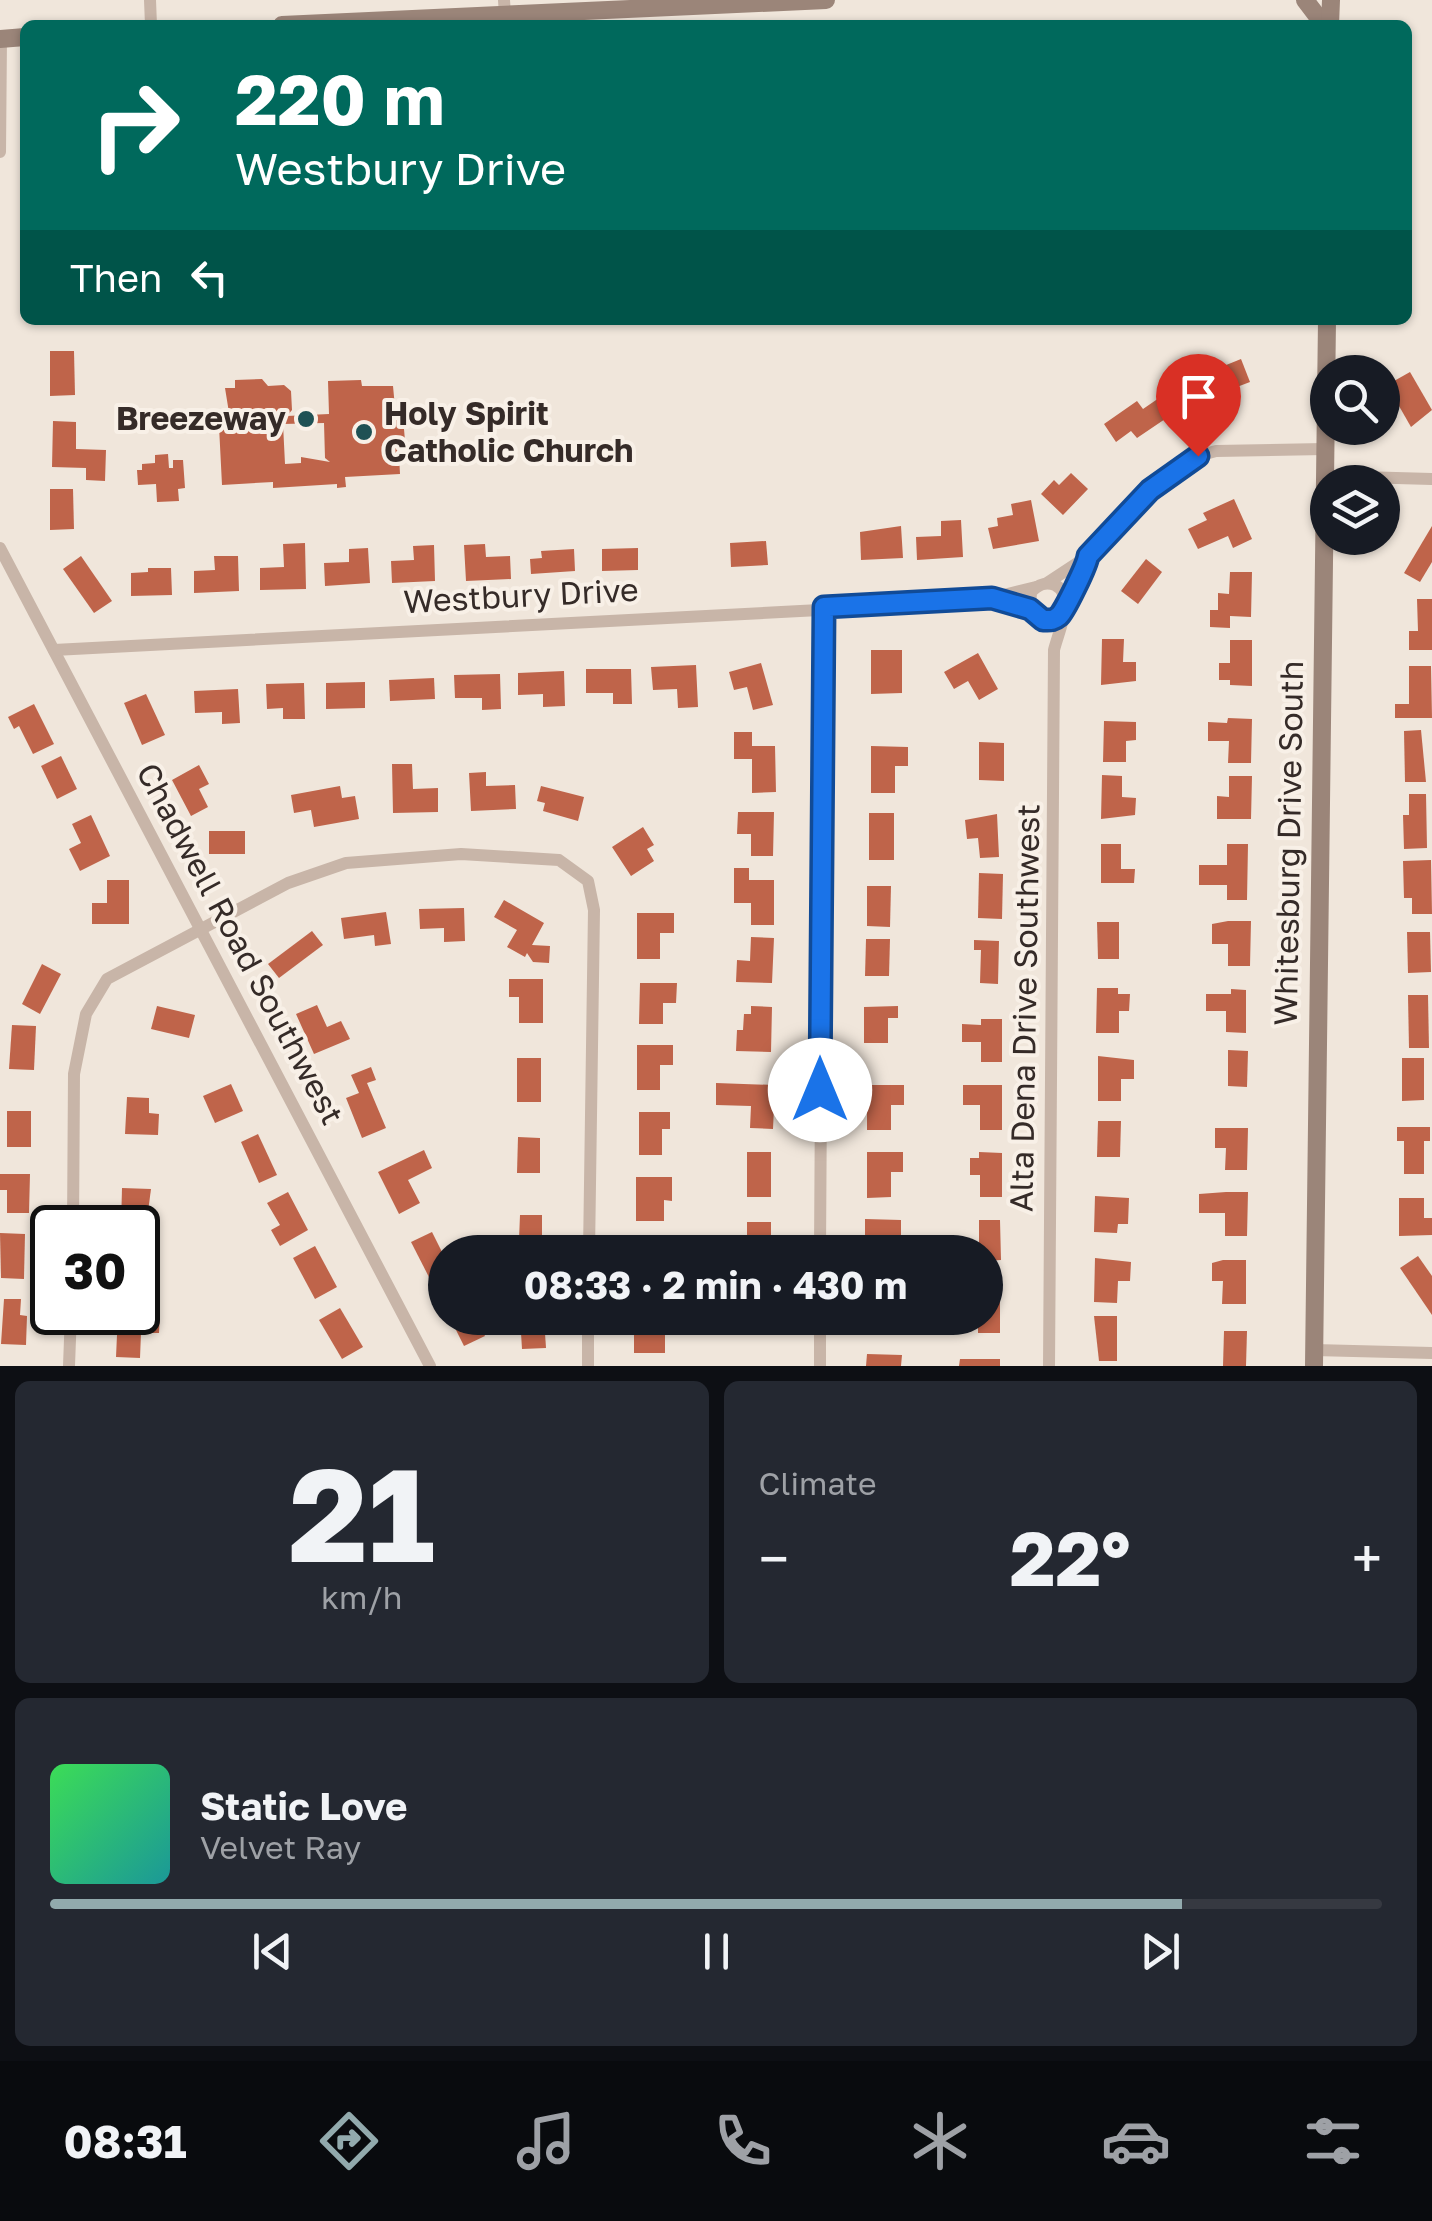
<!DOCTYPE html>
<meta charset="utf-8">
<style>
body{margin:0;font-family:"Golos Text",sans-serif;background:#242831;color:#f1f3f6;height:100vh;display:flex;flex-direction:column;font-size:38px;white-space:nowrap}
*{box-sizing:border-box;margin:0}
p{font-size:32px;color:#9ea1a6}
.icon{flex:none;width:55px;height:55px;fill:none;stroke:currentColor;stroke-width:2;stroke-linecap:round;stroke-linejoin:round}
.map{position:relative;height:1366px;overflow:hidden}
.details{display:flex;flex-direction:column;gap:15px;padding:15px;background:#0d0f14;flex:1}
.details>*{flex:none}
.hud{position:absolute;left:20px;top:20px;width:1392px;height:305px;border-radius:15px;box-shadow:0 2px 8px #0004;background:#00695c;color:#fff;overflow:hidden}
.fabs{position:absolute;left:1310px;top:355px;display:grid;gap:20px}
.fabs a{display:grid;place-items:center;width:90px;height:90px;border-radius:50%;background:#171b24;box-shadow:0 2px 8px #0004;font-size:50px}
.speed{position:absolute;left:30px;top:1205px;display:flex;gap:20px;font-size:50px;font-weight:700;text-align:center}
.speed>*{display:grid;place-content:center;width:130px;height:130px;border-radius:50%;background:#171b24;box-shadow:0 2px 8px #0004;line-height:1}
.speed .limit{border:5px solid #111;border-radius:15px;background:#fff;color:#111}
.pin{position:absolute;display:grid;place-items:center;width:85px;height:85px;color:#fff;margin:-102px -42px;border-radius:50% 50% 50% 0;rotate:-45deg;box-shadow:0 0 10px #0007}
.pin .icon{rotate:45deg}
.me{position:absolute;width:110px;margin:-55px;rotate:0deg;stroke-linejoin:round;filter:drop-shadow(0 0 8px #0008)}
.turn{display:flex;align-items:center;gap:35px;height:210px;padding:0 50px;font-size:45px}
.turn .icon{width:130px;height:130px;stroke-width:2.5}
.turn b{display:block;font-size:70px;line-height:85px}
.then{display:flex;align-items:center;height:95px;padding:0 50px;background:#0003;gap:20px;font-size:38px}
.big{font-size:75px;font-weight:700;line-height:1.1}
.details .widget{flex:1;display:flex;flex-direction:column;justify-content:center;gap:15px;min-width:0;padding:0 35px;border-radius:15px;background:#242831}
.details .dial{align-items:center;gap:0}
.dial b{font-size:130px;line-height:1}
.song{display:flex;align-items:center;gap:30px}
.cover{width:120px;height:120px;border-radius:15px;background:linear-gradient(135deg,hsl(130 70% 55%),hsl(180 70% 35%))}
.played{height:10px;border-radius:5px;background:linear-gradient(90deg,#92aaad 85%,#363941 85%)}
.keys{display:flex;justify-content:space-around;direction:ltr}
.heat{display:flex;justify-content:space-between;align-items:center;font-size:55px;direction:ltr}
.details .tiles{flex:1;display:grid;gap:15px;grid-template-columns:1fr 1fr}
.widget:last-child{grid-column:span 2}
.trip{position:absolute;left:428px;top:1235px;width:575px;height:100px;border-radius:50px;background:#171b24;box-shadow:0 2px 8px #0004;font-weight:700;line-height:100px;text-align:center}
.tabs{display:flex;height:160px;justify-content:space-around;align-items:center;background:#090b0e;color:#9ea1a6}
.tabs .icon{width:70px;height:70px}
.tabs .selected{color:#92aaad}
.tabs b{font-size:45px;color:#f1f3f6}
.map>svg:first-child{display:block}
</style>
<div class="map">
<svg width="1432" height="1366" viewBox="0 0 1432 1366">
<rect width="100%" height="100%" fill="#f0e6db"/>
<!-- building -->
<g fill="#bf644a" fill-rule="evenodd">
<polygon points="50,351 74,351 75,395 50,396"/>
<polygon points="1241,359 1250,382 1208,398 1199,376"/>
<polygon points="1410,372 1432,410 1411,427 1387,385"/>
<path d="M262 379 268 386 284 385 291 391 292 410 287 416 329 414 328 381 361 380 362 386H393L396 418 403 417 406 453 399 454 400 474 345 477 346 487 337 488V484L273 488V482L222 485 219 426 231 425 225 388H235V380ZM324 423 325 458 330 462 301 457V463L285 464 283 424Z"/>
<polygon points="1159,398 1171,415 1137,438 1131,431 1116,442 1104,424 1137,401 1143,409"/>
<polygon points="53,421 76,422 76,449 106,450 105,481 86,480 86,468 52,467"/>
<polygon points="168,454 169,468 173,468 173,460 183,460 185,488 178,489 179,501 157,502 156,484 138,485 137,470 142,470 142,464 155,463 155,455"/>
<polygon points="1071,473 1088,489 1063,515 1041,494 1054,480 1059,485"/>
<polygon points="50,489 73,489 74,529 50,530"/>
<polygon points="1234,499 1252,539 1233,548 1228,536 1198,549 1188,529 1207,520 1203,513"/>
<polygon points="1031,500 1039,541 993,549 988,528 998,526 997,518 1013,515 1011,504"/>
<polygon points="961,520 963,557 917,560 916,537 941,536 941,521"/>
<polygon points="901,526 903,558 861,560 860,532"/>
<polygon points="1432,526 1432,562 1420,582 1404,573"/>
<polygon points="766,541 768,565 731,567 730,543"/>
<polygon points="305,543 306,589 260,590 260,568 284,567 283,544"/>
<polygon points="485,544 486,557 510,556 511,579 466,581 464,545"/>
<polygon points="434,545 435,581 392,583 391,561 414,560 413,546"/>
<polygon points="368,548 370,583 325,586 324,563 349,562 349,549"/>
<polygon points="638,548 638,570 602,571 602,549"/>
<polygon points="574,549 575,571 531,574 530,559 542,558 541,551"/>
<polygon points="81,556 112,601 94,613 63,569"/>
<polygon points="214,556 238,556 239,591 194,593 194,571 215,570"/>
<polygon points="1146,559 1162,572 1138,604 1121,591"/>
<polygon points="148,568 171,568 172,595 131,596 131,573 148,572"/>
<polygon points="1230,572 1252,572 1251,617 1230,616 1230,628 1210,627 1210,610 1218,610 1218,593 1229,594"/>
<polygon points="1417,599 1432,599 1432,650 1409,650 1409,631 1418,631"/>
<polygon points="1102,639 1124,639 1123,662 1136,662 1136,681 1101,685"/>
<polygon points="1230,640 1252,640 1252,686 1230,685 1230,680 1219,680 1219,663 1230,663"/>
<polygon points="871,650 902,650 902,693 871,694"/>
<polygon points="978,653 998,689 979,700 968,681 954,689 944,672"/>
<polygon points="761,663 773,705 753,710 747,687 734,690 729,672"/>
<polygon points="696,665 698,707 678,708 677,689 653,690 651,667"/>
<polygon points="1409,666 1431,666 1432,718 1395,718 1395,704 1409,704"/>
<polygon points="586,669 631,669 632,704 613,704 613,693 586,693"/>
<polygon points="564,671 565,706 543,707 543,694 518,695 518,673"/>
<polygon points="500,674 501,709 482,710 482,698 455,698 454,675"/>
<polygon points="434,678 435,699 390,701 389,680"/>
<polygon points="365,682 365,708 326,709 326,683"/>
<polygon points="304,683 305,719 283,719 283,708 267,709 266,684"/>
<polygon points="238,689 240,723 222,724 222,712 195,713 194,691"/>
<polygon points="146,694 165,735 142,745 124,703"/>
<polygon points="34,704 54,744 33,754 19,726 14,729 8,717"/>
<polygon points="1228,718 1252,719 1251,763 1228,763 1229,741 1208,741 1208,722 1227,723"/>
<polygon points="1104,721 1136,722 1136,740 1126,741 1126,762 1103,762"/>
<polygon points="1421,730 1426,782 1405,782 1404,731"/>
<polygon points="734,732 752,732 752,746 775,746 776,792 752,793 752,759 734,759"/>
<polygon points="979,742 1004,743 1004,781 979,780"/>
<polygon points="871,746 908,747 908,766 895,766 895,793 871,793"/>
<polygon points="61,756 77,789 57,799 41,766"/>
<polygon points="392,764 412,764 413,789 438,788 438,812 393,813"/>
<polygon points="199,765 209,784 199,789 208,807 191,816 172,780"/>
<polygon points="486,772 486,786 515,785 516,809 471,811 469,773"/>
<polygon points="1102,775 1122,776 1122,797 1136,798 1135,815 1101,819"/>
<polygon points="1229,776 1252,776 1251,819 1217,819 1217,796 1229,797"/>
<polygon points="340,786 342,798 355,796 359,819 314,827 311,810 294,813 291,795"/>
<polygon points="541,786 584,797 578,821 543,811 545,803 537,801"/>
<polygon points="1409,794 1426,794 1427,848 1404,849 1403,815 1409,815"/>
<polygon points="738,812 774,812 773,856 751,856 751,834 737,834"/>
<rect x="869" y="813" width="25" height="47"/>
<polygon points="997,814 999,857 980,858 978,838 967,839 965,820"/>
<polygon points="91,815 110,856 80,871 69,849 81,843 72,824"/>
<polygon points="643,827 654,845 647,849 654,861 631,876 612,847"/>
<rect x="209" y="831" width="36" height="23"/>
<polygon points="1101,844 1121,844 1121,869 1135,869 1134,883 1101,883"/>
<polygon points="1227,844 1248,844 1247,900 1227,900 1227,885 1199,885 1199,865 1227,865"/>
<polygon points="1431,860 1432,914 1412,914 1412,898 1404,898 1403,861"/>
<polygon points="734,868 749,868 749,880 774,880 774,925 751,925 751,903 734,903"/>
<polygon points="979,873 1003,874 1002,919 978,918"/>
<polygon points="107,880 129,880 129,924 92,924 92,903 107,903"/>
<polygon points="867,886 891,886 890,927 867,926"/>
<polygon points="504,900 544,923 532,945 550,946 549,963 533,962 527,953 525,957 507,947 517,930 494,917"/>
<polygon points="464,908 465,941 444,942 444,928 420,929 419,909"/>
<polygon points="386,912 391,944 375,946 374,935 344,939 341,918"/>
<polygon points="637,913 674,913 674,933 660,933 660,959 637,959"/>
<polygon points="1228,921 1251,921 1250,966 1228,966 1228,944 1212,944 1212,924"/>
<polygon points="1097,922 1119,922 1119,959 1098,959"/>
<polygon points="312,931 323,945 279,978 268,964"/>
<polygon points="1407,932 1430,932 1431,972 1408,973"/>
<polygon points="751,937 774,938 772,983 736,982 737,960 750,961"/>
<polygon points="866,939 890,939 889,976 865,976"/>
<polygon points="974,940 999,941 998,984 980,983 981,950 974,950"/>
<polygon points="42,964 61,974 40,1014 22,1004"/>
<polygon points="509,979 543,979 543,1023 519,1023 519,997 509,997"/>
<polygon points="640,983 677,983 676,1003 663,1003 663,1024 639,1024"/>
<polygon points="1097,988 1118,988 1118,994 1130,994 1129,1011 1119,1011 1119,1033 1096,1033"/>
<polygon points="1231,989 1246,990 1246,1033 1226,1032 1226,1011 1206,1011 1206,994 1231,994"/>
<polygon points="1408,995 1428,995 1429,1048 1409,1048"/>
<polygon points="317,1005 327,1027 341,1021 350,1039 314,1054 296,1014"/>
<polygon points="157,1006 195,1015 189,1038 151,1029"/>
<polygon points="751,1006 772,1007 771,1052 736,1051 737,1030 743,1030 744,1014 751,1014"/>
<polygon points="898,1006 898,1018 888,1018 888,1043 864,1043 864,1007"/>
<polygon points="981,1019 1002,1019 1002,1062 981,1062 981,1042 962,1042 962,1024 981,1025"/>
<polygon points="12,1025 36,1026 34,1070 9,1069"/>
<polygon points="637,1045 673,1045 673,1065 660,1065 660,1090 637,1090"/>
<polygon points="1228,1050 1248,1051 1247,1087 1228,1086"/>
<polygon points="1098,1056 1134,1060 1134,1079 1121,1079 1121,1101 1098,1101"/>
<rect x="517" y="1058" width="24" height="44"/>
<polygon points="1402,1058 1424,1058 1424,1100 1402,1101"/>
<polygon points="371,1067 376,1080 367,1083 386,1128 362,1138 346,1098 359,1093 351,1075"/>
<polygon points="716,1083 775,1085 773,1129 750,1128 751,1106 716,1105"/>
<polygon points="231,1084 243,1111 215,1123 203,1096"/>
<polygon points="867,1085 904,1085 904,1105 891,1105 891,1130 867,1130"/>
<polygon points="963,1085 1002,1085 1002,1130 980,1130 980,1105 963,1105"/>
<polygon points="127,1097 149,1098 149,1113 159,1114 158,1135 125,1134"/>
<rect x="7" y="1111" width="24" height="36"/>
<polygon points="639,1112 670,1112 670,1129 662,1129 662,1155 639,1155"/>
<polygon points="1098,1121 1121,1121 1120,1157 1097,1157"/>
<polygon points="1397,1127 1430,1127 1430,1141 1424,1141 1424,1174 1404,1174 1404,1141 1397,1141"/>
<polygon points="1215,1128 1248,1128 1247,1170 1225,1170 1226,1148 1215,1148"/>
<polygon points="258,1134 277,1175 259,1183 241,1142"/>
<polygon points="518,1137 540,1138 540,1173 517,1173"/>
<polygon points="424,1150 432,1168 408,1180 420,1203 399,1214 378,1172"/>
<rect x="747" y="1152" width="24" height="45"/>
<polygon points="867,1152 903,1152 903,1172 891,1172 891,1197 867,1198"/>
<polygon points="979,1152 1002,1153 1002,1197 980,1197 980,1175 970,1175 970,1158 979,1158"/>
<polygon points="0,1174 30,1174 29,1213 7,1213 7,1190 0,1190"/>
<polygon points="636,1177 672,1177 672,1201 664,1200 664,1221 636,1221"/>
<polygon points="122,1188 151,1189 146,1227 121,1227"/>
<polygon points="288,1192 308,1230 280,1246 271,1230 280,1225 267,1203"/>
<polygon points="1226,1192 1248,1192 1247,1236 1225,1236 1225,1213 1199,1213 1199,1194"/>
<polygon points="1095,1196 1129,1198 1128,1224 1118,1224 1117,1233 1094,1232"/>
<polygon points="1399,1198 1424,1198 1424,1218 1432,1218 1432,1235 1399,1236"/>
<polygon points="520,1215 542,1215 542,1252 506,1252 507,1240 519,1240"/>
<polygon points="865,1219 901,1220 901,1241 888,1240 887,1252 865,1252"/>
<polygon points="979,1220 1000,1220 1001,1260 985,1261 985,1252 979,1252"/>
<rect x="747" y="1222" width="24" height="30"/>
<polygon points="432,1232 445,1258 445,1276 432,1283 411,1242"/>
<polygon points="0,1233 25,1234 24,1279 1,1278"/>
<rect x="636" y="1242" width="36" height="10"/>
<polygon points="315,1246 337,1287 315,1299 293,1258"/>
<rect x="138" y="1253" width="14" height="21"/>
<polygon points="1418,1256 1432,1276 1432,1315 1400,1268"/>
<polygon points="1095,1258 1131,1262 1130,1281 1118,1281 1117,1303 1094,1302"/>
<polygon points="1223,1260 1246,1260 1246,1304 1222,1304 1223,1281 1212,1281 1212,1263"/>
<polygon points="985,1288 1000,1289 1000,1333 978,1333 978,1318 985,1318"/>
<polygon points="4,1299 21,1299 20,1315 27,1316 26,1345 1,1344"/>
<polygon points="340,1308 363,1347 342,1359 319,1320"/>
<polygon points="118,1313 160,1314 159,1333 141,1333 140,1358 116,1357"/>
<polygon points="1094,1316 1117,1316 1117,1361 1099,1361"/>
<polygon points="450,1318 476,1318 485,1336 464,1346"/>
<polygon points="520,1318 544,1318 546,1348 522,1349"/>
<rect x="634" y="1318" width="31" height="35"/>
<rect x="747" y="1318" width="23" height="14"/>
<polygon points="862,1318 887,1318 886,1335 862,1334"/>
<polygon points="1224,1331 1247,1331 1246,1366 1223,1366"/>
<polygon points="867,1354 902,1355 901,1366 866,1366"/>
<polygon points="960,1359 1000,1359 1000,1366 959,1366"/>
</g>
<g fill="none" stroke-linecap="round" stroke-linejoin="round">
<!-- street -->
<g stroke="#c8b5a8" stroke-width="12">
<polyline points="150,0 151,25"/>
<polyline points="504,0 505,15"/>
<polyline points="0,152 1,38"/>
<polyline points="1324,476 1432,479"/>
<polyline points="0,548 430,1366"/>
<polyline points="1047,583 1088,556 1150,490 1198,456 1216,451 1324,449"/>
<polyline points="1065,598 1086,567 1088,556"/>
<polyline points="54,650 915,605 992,598 1036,587"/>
<polyline points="73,1228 74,1074 86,1014 107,979 288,883 346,863 461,854 559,860 588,881 594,910 589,1252"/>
<polyline points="820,1252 824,607"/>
<polyline points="820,1318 820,1366"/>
<polyline points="1314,1350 1432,1353"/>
<polyline points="69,1366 71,1312"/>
<polyline points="588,1366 588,1318"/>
<path d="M1049 1366 1054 650C1058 633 1076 595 1055 585 1045 581 1038 585 1031 592L1030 609 1037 618 1055 619 1064 610"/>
</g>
<!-- secondary -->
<g stroke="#9b8579" stroke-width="18">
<polyline points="1305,0 1324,25"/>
<polyline points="282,25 826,0"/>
<polyline points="1330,25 1331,0"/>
<polyline points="0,39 25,37"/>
<polyline points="1314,1366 1327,320"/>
</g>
</g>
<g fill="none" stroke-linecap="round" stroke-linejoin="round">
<!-- route casing -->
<g stroke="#114b97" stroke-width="25">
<path id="route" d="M820 1090 824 607 992 598 1030 609 1043 620C1050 620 1053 621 1059 616 1064 612 1087 565 1088 556L1150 490 1198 456"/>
</g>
<!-- route -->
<use href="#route" stroke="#1a73e8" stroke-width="18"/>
</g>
<!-- markers -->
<g fill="#1f5154" stroke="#f8f0e7" stroke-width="4">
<circle cx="306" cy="419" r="10"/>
<circle cx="364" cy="432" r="10"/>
</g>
<g text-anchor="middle" stroke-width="8" stroke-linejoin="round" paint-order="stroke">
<!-- poi labels -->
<g font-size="32" font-weight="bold" fill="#352b28" stroke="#f8f0e7" text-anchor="start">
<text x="384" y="425">Holy Spirit<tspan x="384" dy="37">Catholic Church</tspan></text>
<text x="286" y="430" text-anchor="end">Breezeway</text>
</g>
<!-- street labels -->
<g font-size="32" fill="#352b28" stroke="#f8f0e7">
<text transform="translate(521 596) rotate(-3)" y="11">Westbury Drive</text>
<text transform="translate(1289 843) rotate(-89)" y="11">Whitesburg Drive South</text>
<text transform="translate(240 944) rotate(62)" y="11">Chadwell Road Southwest</text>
<text transform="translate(1025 1008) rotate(-89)" y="11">Alta Dena Drive Southwest</text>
</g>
</g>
</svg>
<div class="fabs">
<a><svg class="icon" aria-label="search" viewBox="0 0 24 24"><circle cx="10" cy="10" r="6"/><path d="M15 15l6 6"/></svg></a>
<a><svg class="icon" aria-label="layers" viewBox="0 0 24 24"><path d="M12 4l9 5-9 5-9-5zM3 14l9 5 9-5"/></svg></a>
</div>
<div class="speed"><div class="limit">30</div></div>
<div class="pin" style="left:1198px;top:456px;background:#d93025"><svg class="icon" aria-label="arrive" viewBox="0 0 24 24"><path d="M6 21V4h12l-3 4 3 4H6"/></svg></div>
<svg class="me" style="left:820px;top:1090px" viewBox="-20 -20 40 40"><circle r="19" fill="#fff"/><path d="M0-13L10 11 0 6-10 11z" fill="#1a73e8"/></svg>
<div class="trip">08:33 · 2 min · 430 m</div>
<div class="hud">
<div class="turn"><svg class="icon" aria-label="right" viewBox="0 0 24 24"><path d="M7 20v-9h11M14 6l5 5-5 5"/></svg><div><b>220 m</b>Westbury Drive</div></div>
<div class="then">Then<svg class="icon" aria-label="left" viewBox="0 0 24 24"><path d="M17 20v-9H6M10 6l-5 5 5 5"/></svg></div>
</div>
</div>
<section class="details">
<div class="tiles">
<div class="widget dial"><b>21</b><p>km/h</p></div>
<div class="widget"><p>Climate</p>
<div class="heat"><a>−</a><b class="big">22°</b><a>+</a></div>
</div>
<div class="widget">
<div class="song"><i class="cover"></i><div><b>Static Love</b><p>Velvet Ray</p></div></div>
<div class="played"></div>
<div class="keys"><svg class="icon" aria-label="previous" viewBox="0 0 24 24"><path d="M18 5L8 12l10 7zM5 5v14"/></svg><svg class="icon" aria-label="pause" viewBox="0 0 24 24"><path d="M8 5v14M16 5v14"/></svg><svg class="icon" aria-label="next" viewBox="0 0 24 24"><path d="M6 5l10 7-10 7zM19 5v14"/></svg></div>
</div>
</div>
</section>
<nav class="tabs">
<b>08:31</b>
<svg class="icon selected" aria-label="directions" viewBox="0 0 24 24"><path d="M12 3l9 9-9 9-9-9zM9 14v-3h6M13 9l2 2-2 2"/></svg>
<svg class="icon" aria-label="music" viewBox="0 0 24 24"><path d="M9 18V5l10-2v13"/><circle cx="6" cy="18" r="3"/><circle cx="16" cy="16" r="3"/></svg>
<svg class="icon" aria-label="phone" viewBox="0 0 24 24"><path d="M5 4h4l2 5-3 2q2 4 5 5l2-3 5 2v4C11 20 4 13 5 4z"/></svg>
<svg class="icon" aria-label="climate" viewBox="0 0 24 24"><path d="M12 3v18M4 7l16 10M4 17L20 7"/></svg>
<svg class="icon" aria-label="car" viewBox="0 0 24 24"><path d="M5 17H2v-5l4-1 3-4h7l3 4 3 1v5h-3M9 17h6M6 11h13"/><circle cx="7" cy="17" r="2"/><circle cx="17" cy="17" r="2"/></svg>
<svg class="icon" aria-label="filters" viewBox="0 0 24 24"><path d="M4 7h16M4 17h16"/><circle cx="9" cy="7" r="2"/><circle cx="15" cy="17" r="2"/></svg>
</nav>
